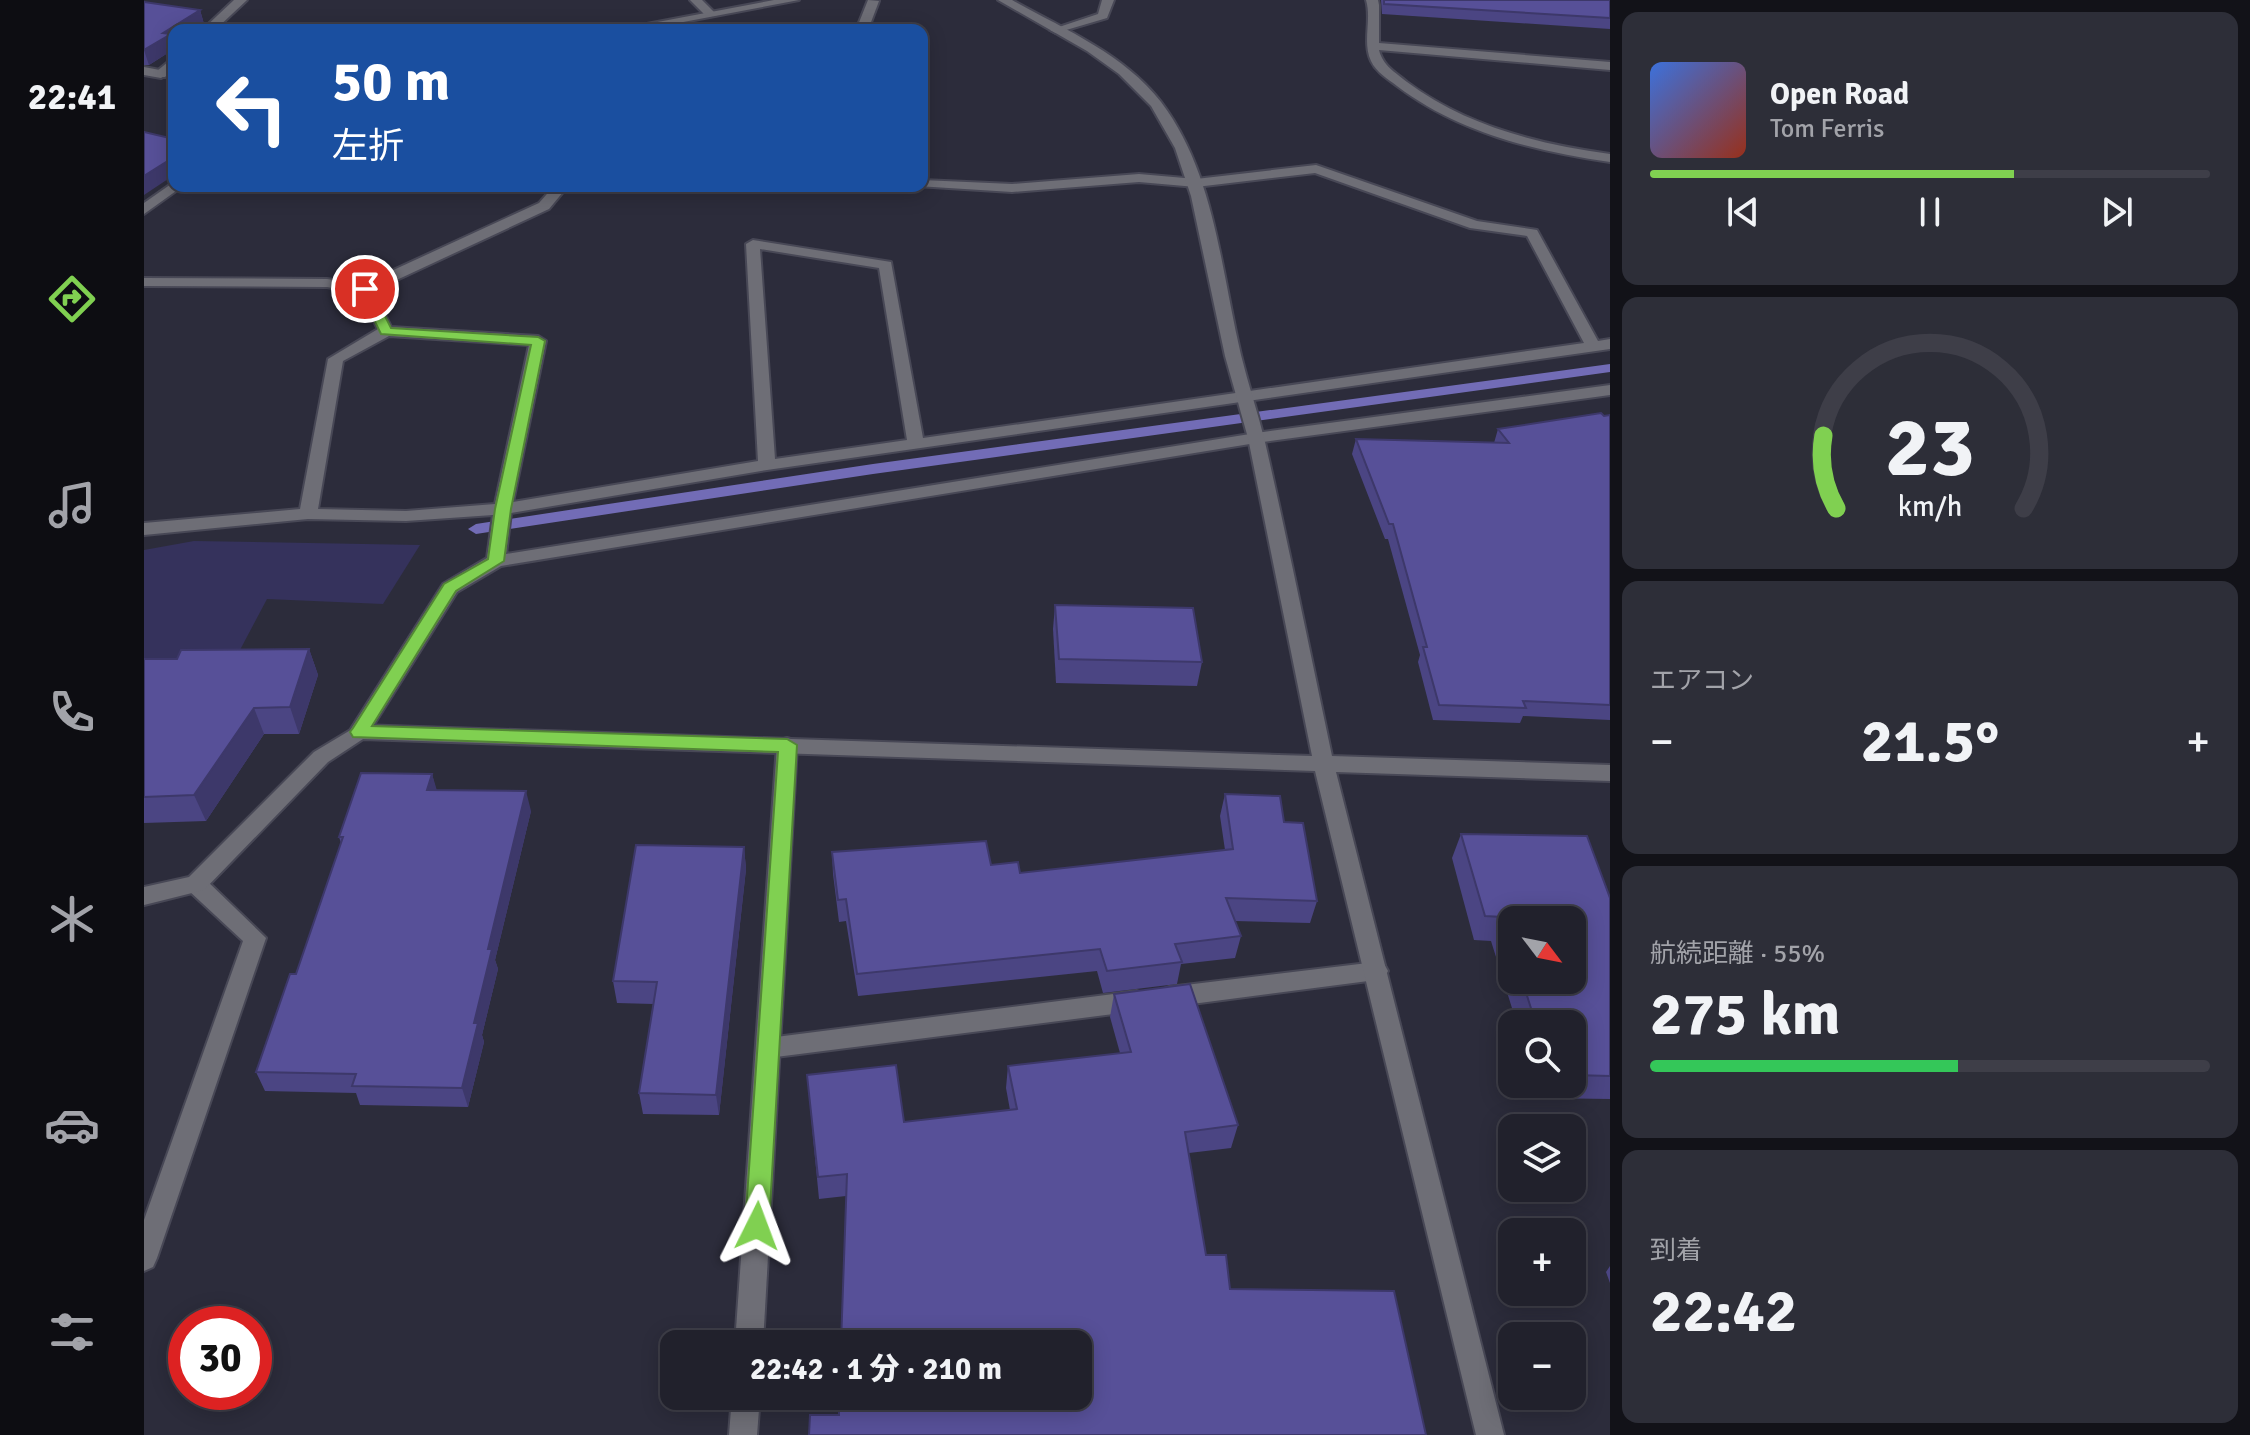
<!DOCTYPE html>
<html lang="ja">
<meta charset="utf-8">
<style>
body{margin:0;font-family:Signika,"Noto Sans JP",sans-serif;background:#2d2e38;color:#f1f3f6;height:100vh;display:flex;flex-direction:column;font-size:30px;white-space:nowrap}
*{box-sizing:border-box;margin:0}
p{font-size:26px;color:#a2a3a9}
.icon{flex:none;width:44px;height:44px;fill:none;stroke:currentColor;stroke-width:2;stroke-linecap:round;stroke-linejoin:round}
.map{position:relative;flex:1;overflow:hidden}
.sheet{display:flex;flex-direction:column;gap:12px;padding:12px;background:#121218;width:640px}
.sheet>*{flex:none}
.hud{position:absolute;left:24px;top:24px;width:760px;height:168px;border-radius:16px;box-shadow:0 4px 20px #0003,0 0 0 2px #3e3e48;background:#1a4fa0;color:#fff;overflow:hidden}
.needle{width:52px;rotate:122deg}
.fabs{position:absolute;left:1354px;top:906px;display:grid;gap:16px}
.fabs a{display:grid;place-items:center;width:88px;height:88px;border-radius:16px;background:#21212c;box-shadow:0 4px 20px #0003,0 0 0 2px #3e3e48;font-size:40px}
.speed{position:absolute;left:24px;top:1306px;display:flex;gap:16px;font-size:40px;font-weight:700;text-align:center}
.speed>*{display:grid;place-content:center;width:104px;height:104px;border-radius:50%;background:#21212c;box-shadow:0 4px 20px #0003,0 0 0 2px #3e3e48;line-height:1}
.speed .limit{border:12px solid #d22;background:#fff;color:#111}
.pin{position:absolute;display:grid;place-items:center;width:68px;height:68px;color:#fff;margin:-34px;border:4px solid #fff;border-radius:50%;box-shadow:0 2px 8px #0007}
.me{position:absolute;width:88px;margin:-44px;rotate:3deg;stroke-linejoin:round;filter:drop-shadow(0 0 6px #0008)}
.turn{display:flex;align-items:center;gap:28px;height:168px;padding:0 32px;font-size:36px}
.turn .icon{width:104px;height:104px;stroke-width:2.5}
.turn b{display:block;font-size:56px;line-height:68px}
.big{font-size:60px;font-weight:800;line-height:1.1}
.sheet .card{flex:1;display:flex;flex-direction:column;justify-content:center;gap:12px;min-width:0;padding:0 28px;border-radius:16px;background:#2d2e38}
.sheet .dial{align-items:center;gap:0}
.dial svg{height:208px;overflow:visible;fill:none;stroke:#3e3e48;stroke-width:7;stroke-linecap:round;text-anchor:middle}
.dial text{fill:#f1f3f6;stroke:none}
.song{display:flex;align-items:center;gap:24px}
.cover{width:96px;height:96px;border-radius:12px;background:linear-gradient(135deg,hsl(220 70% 55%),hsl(10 70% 35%))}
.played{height:8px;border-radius:4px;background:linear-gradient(90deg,#80d051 65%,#3e3e48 65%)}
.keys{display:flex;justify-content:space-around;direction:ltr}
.heat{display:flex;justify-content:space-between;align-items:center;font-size:44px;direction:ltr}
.charge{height:12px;border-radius:6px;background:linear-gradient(90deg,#34c759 55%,#3e3e48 0)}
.trip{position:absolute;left:516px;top:1330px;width:432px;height:80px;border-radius:16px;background:#21212c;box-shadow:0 4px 20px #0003,0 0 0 2px #3e3e48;font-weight:800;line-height:80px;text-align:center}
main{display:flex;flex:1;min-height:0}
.dock{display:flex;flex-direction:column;width:144px;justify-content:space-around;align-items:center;background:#0d0d12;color:#a2a3a9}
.dock .icon{width:56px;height:56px}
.dock .current{color:#80d051}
.dock b{font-size:36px;color:#f1f3f6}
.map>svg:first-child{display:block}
</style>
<main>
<nav class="dock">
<b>22:41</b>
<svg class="icon current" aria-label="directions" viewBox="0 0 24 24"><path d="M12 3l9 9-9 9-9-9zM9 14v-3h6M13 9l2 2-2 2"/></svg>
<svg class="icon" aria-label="music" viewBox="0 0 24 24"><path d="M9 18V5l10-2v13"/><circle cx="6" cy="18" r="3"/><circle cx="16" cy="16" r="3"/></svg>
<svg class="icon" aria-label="phone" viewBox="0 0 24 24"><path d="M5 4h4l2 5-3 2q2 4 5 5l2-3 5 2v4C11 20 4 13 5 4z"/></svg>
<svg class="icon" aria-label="climate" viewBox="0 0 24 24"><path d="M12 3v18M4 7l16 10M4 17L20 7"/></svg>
<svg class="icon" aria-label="car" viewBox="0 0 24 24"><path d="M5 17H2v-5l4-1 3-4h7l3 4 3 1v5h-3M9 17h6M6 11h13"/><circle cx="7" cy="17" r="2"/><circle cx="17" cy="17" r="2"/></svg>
<svg class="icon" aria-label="filters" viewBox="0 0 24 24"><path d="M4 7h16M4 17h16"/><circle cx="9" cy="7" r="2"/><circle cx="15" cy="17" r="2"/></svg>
</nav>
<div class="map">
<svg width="1466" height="1435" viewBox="0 0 1466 1435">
<rect width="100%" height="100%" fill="#2c2c3b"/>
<!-- green -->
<polygon fill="#35325c" points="50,541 276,545 239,604 123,599 88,665 0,664 0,550"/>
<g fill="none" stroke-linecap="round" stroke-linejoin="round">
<!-- stream -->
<polygon fill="#726cb6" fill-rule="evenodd" points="1466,364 1466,372 729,474 332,534 324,529 332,524 729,464"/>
<!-- service casing -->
<g stroke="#484856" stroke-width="4">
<g id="service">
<polygon points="0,67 21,71 23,74 17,78 0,75"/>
<polygon points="1232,962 1240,964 1244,971 1240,978 1232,980 1025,1007 1017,1004 1013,997 1017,990 1025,987"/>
<polygon points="993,991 1001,994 1005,1001 1001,1008 993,1011 624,1058 615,1055 612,1048 615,1041 624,1038"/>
</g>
</g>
<!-- minor casing -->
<g stroke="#484856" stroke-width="4">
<g id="minor">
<polygon points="90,0 103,0 71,30 58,30"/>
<polygon points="546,0 558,0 573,15 563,17"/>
<polygon points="724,0 735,1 724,30 712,30"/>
<polygon points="958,0 970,0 963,18 912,33 906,30 954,14"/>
<path d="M1222 0H1234L1235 5V43L1466 62V70L1235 50C1239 66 1251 72 1263 82 1322 126 1394 144 1466 154V162C1391 151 1315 133 1253 86 1244 79 1232 72 1227 61 1218 42 1228 20 1222 0Z"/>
<polygon points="30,57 30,68 21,77 13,77 13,71"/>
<path d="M1172 165 1333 221 1393 230 1454 341 1466 339V349L623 470 367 513 362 554 1112 433 1466 385V395L1112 443 357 566 313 592 222 737H208L205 732 299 584 343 558 349 515 262 521 164 519 0 535V523L156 509 184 359 234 329 215 293 183 287 0 286V278L183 279 219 284 395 203 410 186H424L405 209 229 291 247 327 394 336 402 341 369 502 614 461 602 244 609 240 747 262 779 438 1440 343 1383 236 1326 228 1171 173 1052 187 995 182 868 192 773 186H778V180L868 184 995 174 1052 179ZM616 249 735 268 763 440 631 459ZM245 336 385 345 351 504 262 511 174 509 199 361Z"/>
<polygon points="30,182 30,186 39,186 0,214 0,203"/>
<polygon points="643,738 650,740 653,745 619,1344 591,1344 633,745 636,740"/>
<polygon points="52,875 60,878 122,938 13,1258 9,1267 0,1271 0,1220 99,941 44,890 41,884 44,878"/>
<polygon points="588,1396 616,1396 613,1435 585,1435"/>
</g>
</g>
<!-- tertiary casing -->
<g stroke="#484856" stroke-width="4">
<g id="tertiary">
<polygon points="630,0 655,0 497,30 471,30"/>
<path d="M854 0H868C920 29 980 54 1017 102 1071 173 1077 271 1097 355 1104 384 1114 413 1121 442 1145 547 1166 652 1188 756L1466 765V781L1192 772 1360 1435H1332L1171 771 219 739 184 762 60 890 0 905V887L45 877 170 752 215 725 1168 756 1104 438 1081 356 1047 196 1031 148 1007 106 975 74 943 51Z"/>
</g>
</g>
<!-- service -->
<use href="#service" fill="#6e6e76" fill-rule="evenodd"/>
<!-- minor -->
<use href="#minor" fill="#6e6e76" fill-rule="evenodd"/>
<!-- tertiary -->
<use href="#tertiary" fill="#6e6e76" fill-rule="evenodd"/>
</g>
<!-- wall -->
<g fill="#4b4583" fill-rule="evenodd">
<polygon points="1237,0 1466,0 1466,29 1238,14"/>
<polygon points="0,2 56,10 60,24 51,30 30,30 30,49 5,65 0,65"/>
<polygon points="1466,415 1466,720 1379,716 1376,723 1289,720 1274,662 1276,655 1244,539 1241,539 1208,454 1212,439 1350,443 1354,429"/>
<polygon points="911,605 1058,662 1053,686 912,683 909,629"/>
<polygon points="165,649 174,675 155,734 120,734 62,821 0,823 0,659 33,659"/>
<polygon points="288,774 292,790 387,811 351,960 354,969 338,1035 340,1042 324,1107 216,1105 212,1093 121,1091 112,1072 152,974 197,843 195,837"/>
<polygon points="1081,794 1140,822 1173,901 1166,923 1091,921 1097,936 1091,958 1037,964 1033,984 959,993 953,971 714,996 702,921 695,922 689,874 688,852 847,865 876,873 1081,850 1076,816"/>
<path d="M1317 834 1466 898V1099L1396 1098 1392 1084H1428V1024H1373L1347 941 1330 940 1308 858ZM1368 920 1428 980H1368Z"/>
<polygon points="600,847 602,869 575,1115 499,1114 495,1093 509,1004 473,1003 469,981"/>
<polygon points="970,994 1094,1125 1087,1148 1045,1153 695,1415 702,1196 675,1199 663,1075 760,1122 866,1110 862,1088 864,1066 976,1053 966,1017"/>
<polygon points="1466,1266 1466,1283 1462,1272"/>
</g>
<!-- shaded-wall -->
<g fill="#3d386a">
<polygon points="56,10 60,24 51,30 30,30 30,49 5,65 0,50 19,33"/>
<polygon points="30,157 30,175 0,195 0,176"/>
<polygon points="165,649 174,675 155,734 146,707"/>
<polygon points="110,708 120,734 62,821 50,795"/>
<polygon points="288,774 294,794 283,790"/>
<polygon points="382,791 387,811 351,960 354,969 338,1035 340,1042 324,1107 318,1088 330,1023 344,949"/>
<polygon points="600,847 602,869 575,1115 572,1095"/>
</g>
<!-- building -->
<g fill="#575098" stroke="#3d386a" stroke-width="2">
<polygon points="1240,0 1466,0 1466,18 1240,4"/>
<polygon points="0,2 56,10 19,33 27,34 0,50"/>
<polygon points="0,132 30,139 30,157 0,176"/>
<polygon points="1457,413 1460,416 1466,415 1466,705 1379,701 1382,708 1295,705 1279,647 1283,647 1249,524 1245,524 1212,439 1365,443 1354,429"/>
<polygon points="911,605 1049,608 1058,662 915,659"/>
<polygon points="165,649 146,707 110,708 50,795 0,797 0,659 33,659 37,650"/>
<polygon points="217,773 288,774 283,790 382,791 344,949 348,949 330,1023 334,1023 318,1088 208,1086 212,1074 112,1072 146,974 152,974 199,837 195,837"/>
<polygon points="1081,794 1136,796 1140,822 1159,823 1173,901 1082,898 1097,936 1031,944 1038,962 963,971 956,949 713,974 702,899 694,900 688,852 842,841 847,865 874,862 876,873 1089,849"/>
<polygon points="1317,834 1443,836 1466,898 1466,1076 1428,1075 1428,1024 1392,1024 1378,980 1428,980 1428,920 1368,920 1368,948 1358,917 1341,916"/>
<polygon points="492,845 600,847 572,1095 495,1093 513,982 469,981"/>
<polygon points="1046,984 1094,1125 1041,1132 1062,1255 1082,1255 1086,1289 1250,1291 1282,1435 665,1435 666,1415 695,1415 695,1396 934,1396 934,1344 697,1344 703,1174 674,1177 663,1075 752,1065 760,1122 873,1109 864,1066 987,1052 970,994"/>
</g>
<!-- route -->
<polygon fill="#80d051" stroke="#538735" stroke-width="2" points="217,286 226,286 247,328 394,337 401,341 367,509 360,561 312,591 228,726 643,739 653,745 625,1226 621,1233 613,1237 604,1233 601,1226 634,752 209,737 206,732 209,728 300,584 344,559 351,509 387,345 237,334 215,289"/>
</svg>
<div class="fabs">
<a><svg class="needle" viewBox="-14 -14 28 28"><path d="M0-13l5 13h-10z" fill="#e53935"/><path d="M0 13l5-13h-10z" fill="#a2a3a9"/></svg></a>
<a><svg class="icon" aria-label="search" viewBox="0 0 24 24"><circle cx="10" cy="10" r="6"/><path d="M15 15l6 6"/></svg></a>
<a><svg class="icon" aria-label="layers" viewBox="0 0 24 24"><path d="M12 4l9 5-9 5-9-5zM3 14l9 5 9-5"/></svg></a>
<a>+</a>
<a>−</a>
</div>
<div class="speed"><div class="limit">30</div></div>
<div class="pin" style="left:221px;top:289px;background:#d93025"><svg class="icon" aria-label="arrive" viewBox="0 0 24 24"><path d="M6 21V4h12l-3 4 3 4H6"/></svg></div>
<svg class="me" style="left:613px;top:1226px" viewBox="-20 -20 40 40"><path d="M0-17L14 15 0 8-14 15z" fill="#80d051" stroke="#fff" stroke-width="4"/></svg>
<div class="trip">22:42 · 1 分 · 210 m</div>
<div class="hud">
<div class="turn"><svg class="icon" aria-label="left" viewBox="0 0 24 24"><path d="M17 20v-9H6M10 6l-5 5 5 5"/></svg><div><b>50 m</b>左折</div></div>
</div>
</div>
<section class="sheet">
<div class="card">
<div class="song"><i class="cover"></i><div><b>Open Road</b><p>Tom Ferris</p></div></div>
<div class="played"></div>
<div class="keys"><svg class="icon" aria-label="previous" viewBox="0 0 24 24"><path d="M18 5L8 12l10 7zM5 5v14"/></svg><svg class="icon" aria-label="pause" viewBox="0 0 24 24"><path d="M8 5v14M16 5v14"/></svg><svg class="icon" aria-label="next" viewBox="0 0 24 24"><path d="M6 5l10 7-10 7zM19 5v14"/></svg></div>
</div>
<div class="card dial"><svg viewBox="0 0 100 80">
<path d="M14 69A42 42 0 1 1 86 69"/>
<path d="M14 69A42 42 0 0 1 9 41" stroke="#80d051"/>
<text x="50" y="56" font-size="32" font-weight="700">23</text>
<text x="50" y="72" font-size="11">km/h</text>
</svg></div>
<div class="card"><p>エアコン</p>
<div class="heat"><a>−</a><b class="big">21.5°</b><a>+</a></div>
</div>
<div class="card"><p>航続距離 · 55%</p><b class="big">275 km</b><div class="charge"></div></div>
<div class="card"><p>到着</p><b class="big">22:42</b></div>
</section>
</main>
